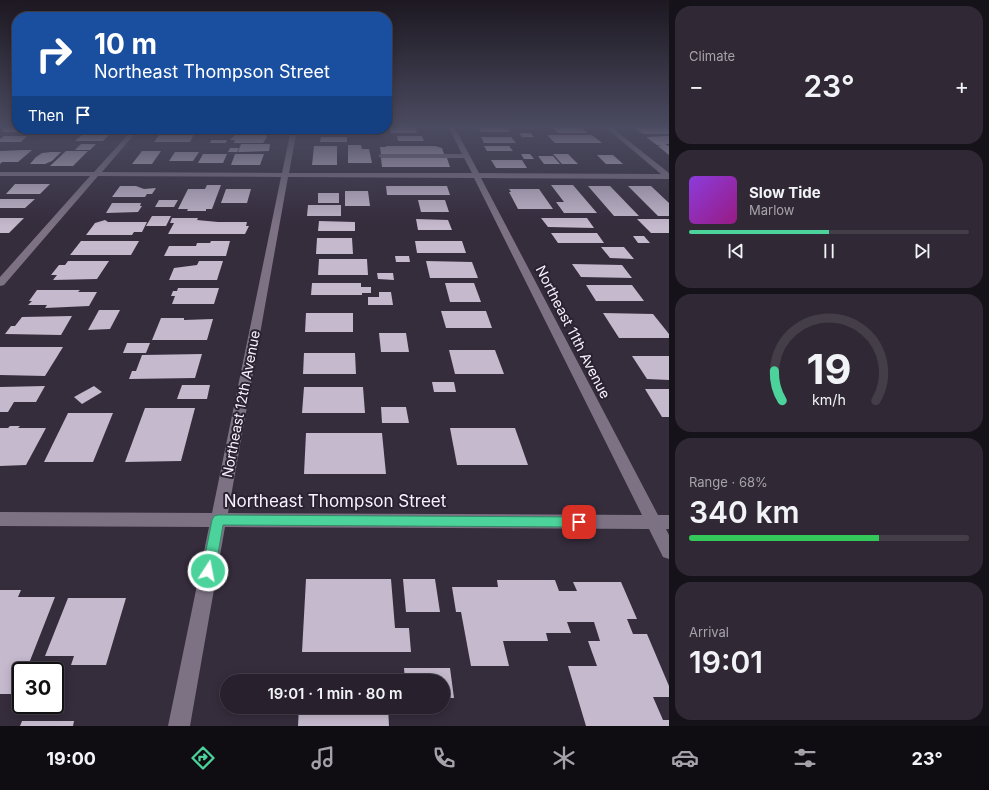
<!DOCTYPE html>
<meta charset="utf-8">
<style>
body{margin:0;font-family:Inter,sans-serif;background:#302935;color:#f1f3f6;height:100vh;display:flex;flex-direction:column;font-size:15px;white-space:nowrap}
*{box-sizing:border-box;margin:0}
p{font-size:13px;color:#a5a3aa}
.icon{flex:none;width:22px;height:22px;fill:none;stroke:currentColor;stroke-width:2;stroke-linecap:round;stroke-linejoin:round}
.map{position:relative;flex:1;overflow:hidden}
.sheet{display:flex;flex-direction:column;gap:6px;padding:6px;background:#161219;width:320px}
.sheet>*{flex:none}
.hud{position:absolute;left:12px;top:12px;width:380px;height:122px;border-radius:16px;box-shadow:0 2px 10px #0003,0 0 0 1px #443e49;background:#1a4fa0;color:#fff;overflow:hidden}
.speed{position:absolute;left:12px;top:662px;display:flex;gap:8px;font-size:20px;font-weight:700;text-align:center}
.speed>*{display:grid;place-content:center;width:52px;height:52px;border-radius:50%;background:#28212d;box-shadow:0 2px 10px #0003,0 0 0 1px #443e49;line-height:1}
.speed .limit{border:2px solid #111;border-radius:6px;background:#fff;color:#111}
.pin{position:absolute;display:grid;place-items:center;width:34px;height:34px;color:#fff;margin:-17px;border-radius:8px;box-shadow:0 2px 6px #0006}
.me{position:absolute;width:44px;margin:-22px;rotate:11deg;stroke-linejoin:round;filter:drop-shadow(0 0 3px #0008)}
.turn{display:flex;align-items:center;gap:14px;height:84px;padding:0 16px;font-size:18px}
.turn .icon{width:52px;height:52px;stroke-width:2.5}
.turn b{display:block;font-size:28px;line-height:34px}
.then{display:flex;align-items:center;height:38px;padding:0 16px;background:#0003;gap:8px;font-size:15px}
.big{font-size:30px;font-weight:600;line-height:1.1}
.sheet .widget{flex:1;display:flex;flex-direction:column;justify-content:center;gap:6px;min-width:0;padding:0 14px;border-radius:16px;background:#302935}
.sheet .dial{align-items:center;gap:0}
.dial svg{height:104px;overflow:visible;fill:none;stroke:#443e49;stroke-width:7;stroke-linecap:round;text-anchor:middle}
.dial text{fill:#f1f3f6;stroke:none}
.song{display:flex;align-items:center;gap:12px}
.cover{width:48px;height:48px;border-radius:6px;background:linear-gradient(135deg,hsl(270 70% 55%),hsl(310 70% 35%))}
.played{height:4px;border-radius:2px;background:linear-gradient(90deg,#4cd39b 50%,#443e49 50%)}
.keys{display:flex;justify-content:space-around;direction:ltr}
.heat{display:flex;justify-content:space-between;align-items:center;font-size:22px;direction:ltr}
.charge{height:6px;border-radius:3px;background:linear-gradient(90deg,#34c759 68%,#443e49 0)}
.trip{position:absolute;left:220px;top:674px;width:230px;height:40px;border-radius:20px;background:#28212d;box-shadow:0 2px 10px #0003,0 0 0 1px #443e49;font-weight:600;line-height:40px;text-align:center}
.tab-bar{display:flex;height:64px;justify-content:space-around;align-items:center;background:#100d12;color:#a5a3aa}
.tab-bar .icon{width:28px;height:28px}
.tab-bar .active{color:#4cd39b}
.tab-bar b{font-size:18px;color:#f1f3f6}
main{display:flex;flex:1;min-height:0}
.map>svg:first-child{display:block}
</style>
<main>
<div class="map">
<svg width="669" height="726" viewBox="0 0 669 726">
<rect width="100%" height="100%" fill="#352c3c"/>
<!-- building -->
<g fill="#c5b9cd">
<polygon points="10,126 17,126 17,129 39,129 36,132 2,132 4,130 1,130"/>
<polygon points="477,126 506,126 510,132 481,132"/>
<polygon points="390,127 415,127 417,133 391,133"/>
<polygon points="639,127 669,127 669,134 643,134 635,128"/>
<polygon points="553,128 583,128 587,133 558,133"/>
<polygon points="83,129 116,129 112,133 78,133"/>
<polygon points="166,129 191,129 188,133 163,133"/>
<polygon points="196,129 211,129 209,133 194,133"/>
<polygon points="232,129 268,129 267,131 231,131"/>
<polygon points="326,129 355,129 356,134 325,134"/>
<polygon points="519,133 531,133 534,137 522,137"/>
<polygon points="160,134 194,134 190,142 154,142"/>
<polygon points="82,135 109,135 103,141 75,141"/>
<polygon points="235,135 266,135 267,137 263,143 234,143 235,140 230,140"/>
<polygon points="547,135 592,135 602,143 555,143"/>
<polygon points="4,136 27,136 21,142 0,142 0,139"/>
<polygon points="397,136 422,136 424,141 398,141"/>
<polygon points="666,136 669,136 669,144 665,144 669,146 669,155 658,146 662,146 657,145 646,137"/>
<polygon points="321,137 347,137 347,142 320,142"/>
<polygon points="481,137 511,137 516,143 484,143"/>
<polygon points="211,140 227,140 226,143 210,143"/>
<polygon points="81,144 96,144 90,150 75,150"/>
<polygon points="241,144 270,144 269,151 238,152"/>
<polygon points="348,145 361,145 362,149 369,149 372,163 348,163"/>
<polygon points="314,146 337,146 337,165 312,165"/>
<polygon points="386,146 435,146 442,148 444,154 381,154 380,147 386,147"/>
<polygon points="484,146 509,146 513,151 487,151"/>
<polygon points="230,148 239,148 237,152 228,152"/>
<polygon points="23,150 32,150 18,162 2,162 0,164 0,151"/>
<polygon points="66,151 88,151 73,166 50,166"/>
<polygon points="142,151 161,151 152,164 132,164"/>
<polygon points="51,152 61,152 52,161 45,164 30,164 36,157 42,153"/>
<polygon points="175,152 199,152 193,161 169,161"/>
<polygon points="203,154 227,154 223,163 198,163"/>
<polygon points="235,154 264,154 260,165 231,165"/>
<polygon points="521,154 530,154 534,159 524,159"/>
<polygon points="553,154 568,154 578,164 562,164"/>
<polygon points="597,155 613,155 623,164 606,164"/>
<polygon points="538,156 553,156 560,164 544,164"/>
<polygon points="381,158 447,158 450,167 382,167"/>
<polygon points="491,160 522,160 527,168 496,168"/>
<polygon points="15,184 50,184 40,194 6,194"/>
<polygon points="207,185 221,185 212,209 206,209 206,211 187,211 188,209 178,209 188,189 205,189"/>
<polygon points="551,185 573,185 597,213 564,213 556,202 564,202"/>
<polygon points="120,186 136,186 144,189 156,188 152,194 147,194 145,197 112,197"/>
<polygon points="386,186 447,186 450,195 387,195"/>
<polygon points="588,186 610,186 639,216 614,216"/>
<polygon points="628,186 651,186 669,203 669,216 658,216"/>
<polygon points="226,189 251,189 247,203 221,203"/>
<polygon points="509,189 539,189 553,209 518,209 509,192 511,192"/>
<polygon points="345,191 368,191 370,206 345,206"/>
<rect x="318" y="193" width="21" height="10"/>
<polygon points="0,199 35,199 25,208 0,208"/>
<polygon points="159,200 178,200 174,207 155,207"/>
<polygon points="418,200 445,200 449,212 421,212"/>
<polygon points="112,203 141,203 140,206 142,206 138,212 106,213"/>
<polygon points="308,205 341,205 341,216 307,216"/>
<polygon points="152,216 171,216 166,226 146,226"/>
<polygon points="0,218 24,218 9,233 0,233"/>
<polygon points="172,218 198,218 197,220 218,222 247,222 246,226 249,226 245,234 168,234 174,223 170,223"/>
<polygon points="541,218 587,218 594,228 548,227"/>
<polygon points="416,219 448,220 452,230 418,230"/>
<polygon points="637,219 669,219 669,233 651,233"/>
<polygon points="105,220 108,222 147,222 142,232 134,232 132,235 86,235 95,223"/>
<polygon points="319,221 355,222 355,231 318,231"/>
<polygon points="551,233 597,233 604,243 558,243"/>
<polygon points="633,236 644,236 650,243 638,243"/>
<polygon points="317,238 352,238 353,254 316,254"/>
<polygon points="81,241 139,241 131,255 70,255"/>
<polygon points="211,241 230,241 226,256 164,256 169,246 196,246 197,243 210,243"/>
<polygon points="415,241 462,241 466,253 417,253"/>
<polygon points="601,247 624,247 634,259 610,258"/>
<polygon points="395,256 409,256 410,262 396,262"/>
<polygon points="319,259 367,259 368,275 318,275"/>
<polygon points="68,261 109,261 97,279 53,280 57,275 51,275 59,265 65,265"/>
<polygon points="199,261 223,261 217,280 169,280 174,268 197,265"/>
<polygon points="426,261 472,262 478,278 430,278"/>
<polygon points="572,264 622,265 632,278 581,277"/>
<polygon points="377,273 393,273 394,280 378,279"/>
<polygon points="312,283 361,283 361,287 371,287 371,293 362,293 362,295 311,295"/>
<polygon points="445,283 474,283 481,302 450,302"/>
<polygon points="586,285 632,285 644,301 596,301"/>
<polygon points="178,288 219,288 214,304 172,304 175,296 171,296 173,291 177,291"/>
<polygon points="37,290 80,290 78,292 97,292 89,306 45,308 47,305 28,305 32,301 29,301"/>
<polygon points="379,292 391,292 393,305 368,305 368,297 379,297"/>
<polygon points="99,310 120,310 110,329 88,330"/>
<polygon points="441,311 486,311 492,328 446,328"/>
<polygon points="306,313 353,313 353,332 305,332"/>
<polygon points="603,313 653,314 669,334 669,338 619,338"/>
<polygon points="72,316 61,335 5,334 11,326 15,326 22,317"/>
<polygon points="161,318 184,318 184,320 213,319 207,340 152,340"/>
<polygon points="379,333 406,333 409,352 381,352"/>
<polygon points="127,343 150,343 146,353 123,353"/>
<polygon points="0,347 63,347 45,376 0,375"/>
<polygon points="449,350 495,350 504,374 455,374"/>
<polygon points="304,353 355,353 356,374 303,374"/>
<polygon points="202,354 195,378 129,379 132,371 136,371 142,355"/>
<polygon points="632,356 669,356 669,380 647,379"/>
<polygon points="432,382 454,382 456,392 434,392"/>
<polygon points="182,385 210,385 207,399 177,399"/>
<polygon points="45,386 36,402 14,402 8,412 0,412 0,387"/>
<polygon points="94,386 102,392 82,404 74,397"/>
<polygon points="304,387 363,387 365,413 302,413"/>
<polygon points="645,389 669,389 669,417 662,417"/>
<polygon points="381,407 406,407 409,423 382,423"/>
<polygon points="145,408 195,408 181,461 125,462"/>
<polygon points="68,413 113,413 93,462 44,462"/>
<polygon points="10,426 20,426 18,428 46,428 26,465 0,466 0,428 8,428"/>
<polygon points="450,428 515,428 528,465 457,465"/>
<polygon points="306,433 382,433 386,474 304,474"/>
<polygon points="306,579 391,579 395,628 409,628 411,652 302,652"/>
<polygon points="403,579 435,579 440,612 406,612"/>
<polygon points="497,580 555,580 559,591 577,591 573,582 621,582 637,619 627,619 633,634 647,634 669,686 669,697 653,697 663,720 669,720 669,726 586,726 568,666 597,666 588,641 600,641 594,622 567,622 571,633 546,633 548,641 503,641 509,666 471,666 461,612 456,612 452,587 498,587"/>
<polygon points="0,590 21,590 18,597 55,597 26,671 21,671 21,684 17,694 0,694"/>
<polygon points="68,598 126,598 106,665 71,665 74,656 45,656"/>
<polygon points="404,668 450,668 454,698 443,698 443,681 405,681"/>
<polygon points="299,707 388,707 389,726 298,726"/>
<polygon points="22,721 74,721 73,726 20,726"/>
</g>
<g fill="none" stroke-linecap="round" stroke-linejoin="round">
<!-- minor -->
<path fill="#7d7284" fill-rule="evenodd" d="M448 126H454L479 173 661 174 604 126H610L669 173V179L481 178 658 515H669V529H666L669 535V559L663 557 649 529 225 527 190 726H168L209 527 0 526V512L212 513 281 177 98 176 4 285 0 286V277L90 176H0V172H94L133 129H139L102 172 282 173 291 129H297L289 173H472L464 158H381L378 156 381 154H462ZM288 177 474 178 642 515 228 513Z"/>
</g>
<!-- sky -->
<linearGradient id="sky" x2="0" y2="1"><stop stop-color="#1d1821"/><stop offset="0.56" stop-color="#4b4b61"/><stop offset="1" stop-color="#4b4b61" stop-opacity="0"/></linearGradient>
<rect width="669" height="227" fill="url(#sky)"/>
<!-- route -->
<polygon fill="#4cd39b" stroke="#318965" points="218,515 579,517 583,518 585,522 583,525 579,527 223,525 215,571 213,575 208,577 204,575 202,571 212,520 214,516"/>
<g text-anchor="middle" stroke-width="4" stroke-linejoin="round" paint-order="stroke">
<!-- street labels -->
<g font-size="14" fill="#f8f2fd" stroke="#2b2231">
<text transform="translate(573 332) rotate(63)" y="5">Northeast 11th Avenue</text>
<text transform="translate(241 404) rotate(-79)" y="5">Northeast 12th Avenue</text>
</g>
<!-- near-street labels -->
<g font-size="17" fill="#f8f2fd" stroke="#2b2231">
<text x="335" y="507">Northeast Thompson Street</text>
</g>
</g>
</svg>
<div class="speed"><div class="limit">30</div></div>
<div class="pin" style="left:579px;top:522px;background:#d93025"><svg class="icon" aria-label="arrive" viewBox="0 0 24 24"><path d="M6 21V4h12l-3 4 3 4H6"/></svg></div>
<svg class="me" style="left:208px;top:571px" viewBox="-20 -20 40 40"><circle r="17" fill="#4cd39b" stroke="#fff" stroke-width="3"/><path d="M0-11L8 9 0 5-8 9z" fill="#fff"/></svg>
<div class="trip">19:01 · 1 min · 80 m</div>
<div class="hud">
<div class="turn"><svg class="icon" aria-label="right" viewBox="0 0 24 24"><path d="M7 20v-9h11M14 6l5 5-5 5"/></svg><div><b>10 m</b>Northeast Thompson Street</div></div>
<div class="then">Then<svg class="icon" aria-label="arrive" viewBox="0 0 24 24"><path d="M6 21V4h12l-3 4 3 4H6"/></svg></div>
</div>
</div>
<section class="sheet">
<div class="widget"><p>Climate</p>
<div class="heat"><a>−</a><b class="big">23°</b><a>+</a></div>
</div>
<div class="widget">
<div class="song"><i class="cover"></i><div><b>Slow Tide</b><p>Marlow</p></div></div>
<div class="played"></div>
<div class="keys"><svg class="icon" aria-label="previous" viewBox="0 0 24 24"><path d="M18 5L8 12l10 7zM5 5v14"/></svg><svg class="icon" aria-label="pause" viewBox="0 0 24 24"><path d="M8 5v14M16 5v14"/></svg><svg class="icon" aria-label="next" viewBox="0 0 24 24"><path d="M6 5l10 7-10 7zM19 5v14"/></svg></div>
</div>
<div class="widget dial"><svg viewBox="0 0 100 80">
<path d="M14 69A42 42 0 1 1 86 69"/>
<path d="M14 69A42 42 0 0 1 8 46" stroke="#4cd39b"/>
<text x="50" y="56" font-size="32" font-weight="700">19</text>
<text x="50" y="72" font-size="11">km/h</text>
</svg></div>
<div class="widget"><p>Range · 68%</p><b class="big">340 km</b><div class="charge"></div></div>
<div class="widget"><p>Arrival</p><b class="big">19:01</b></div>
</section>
</main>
<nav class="tab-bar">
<b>19:00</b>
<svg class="icon active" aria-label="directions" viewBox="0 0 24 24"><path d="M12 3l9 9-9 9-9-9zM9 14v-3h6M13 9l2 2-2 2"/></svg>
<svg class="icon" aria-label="music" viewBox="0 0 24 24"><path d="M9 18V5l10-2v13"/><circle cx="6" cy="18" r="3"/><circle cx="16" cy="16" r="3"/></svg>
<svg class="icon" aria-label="phone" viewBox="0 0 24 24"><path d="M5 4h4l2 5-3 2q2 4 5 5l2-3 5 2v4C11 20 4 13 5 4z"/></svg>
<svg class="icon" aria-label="climate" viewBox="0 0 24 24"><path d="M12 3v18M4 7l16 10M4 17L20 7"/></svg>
<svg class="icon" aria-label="car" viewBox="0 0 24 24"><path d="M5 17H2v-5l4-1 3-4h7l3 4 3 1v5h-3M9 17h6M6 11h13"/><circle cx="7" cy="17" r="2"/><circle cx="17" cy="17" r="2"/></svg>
<svg class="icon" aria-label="filters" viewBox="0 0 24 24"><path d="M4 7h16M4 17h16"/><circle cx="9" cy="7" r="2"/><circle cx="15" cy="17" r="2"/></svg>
<b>23°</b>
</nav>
